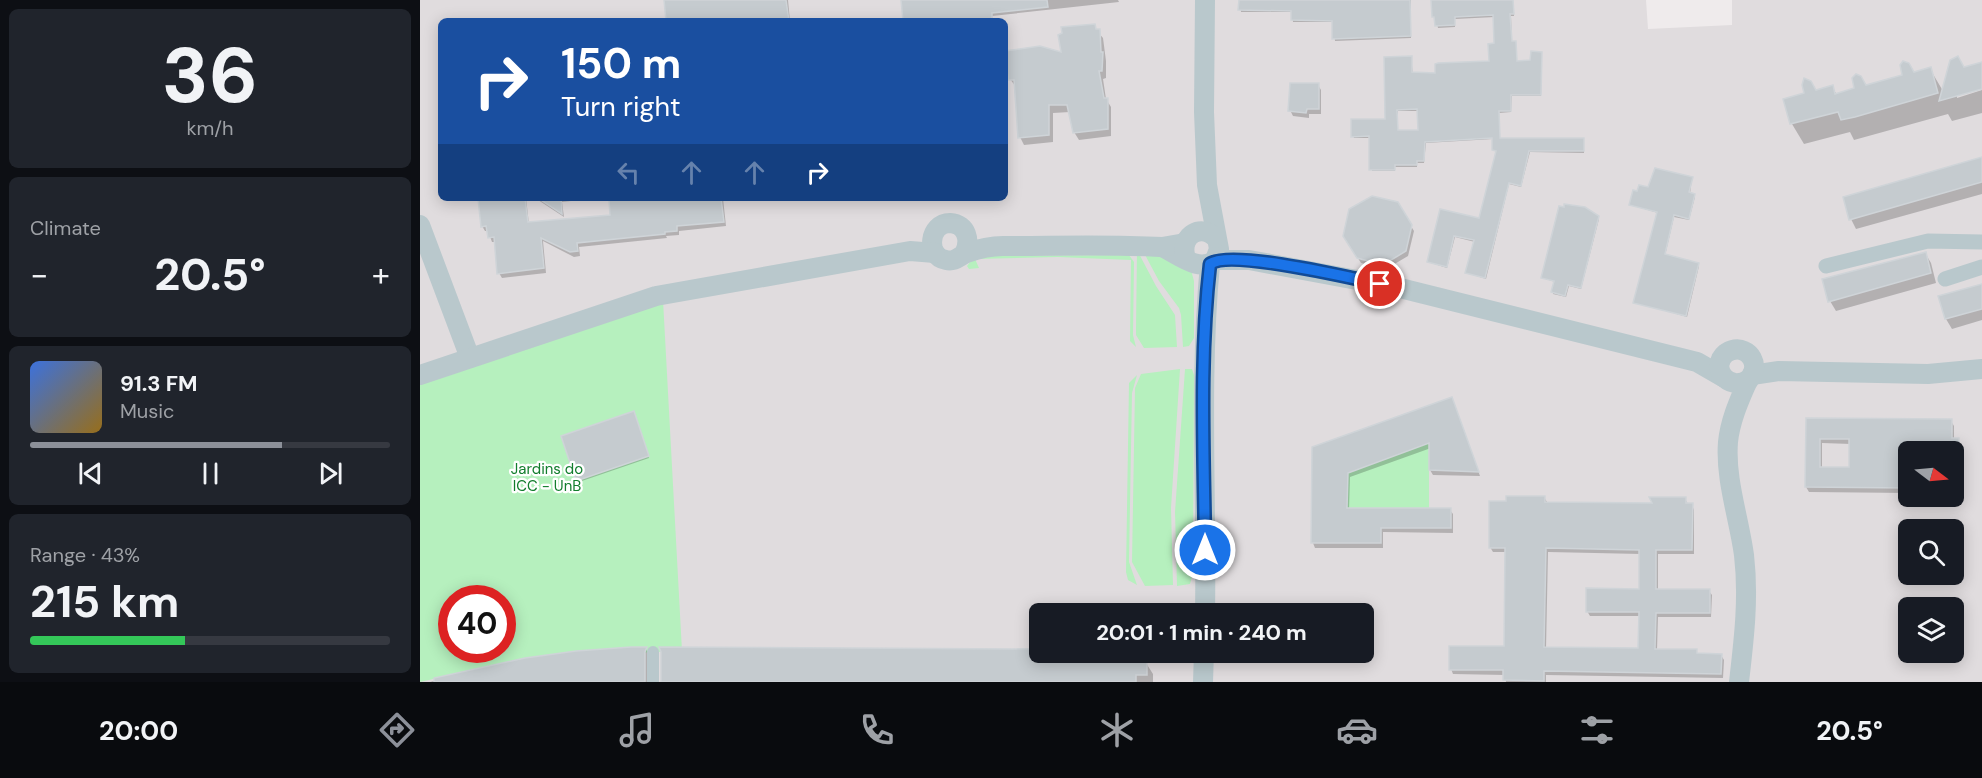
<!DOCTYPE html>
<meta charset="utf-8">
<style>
body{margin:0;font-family:"DM Sans",sans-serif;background:#20242c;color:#f1f3f6;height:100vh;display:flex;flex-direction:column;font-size:22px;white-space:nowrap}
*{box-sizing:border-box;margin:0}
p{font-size:20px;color:#9ea1a6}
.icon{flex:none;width:33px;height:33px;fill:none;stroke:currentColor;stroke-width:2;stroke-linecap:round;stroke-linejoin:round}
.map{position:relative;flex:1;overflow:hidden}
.sheet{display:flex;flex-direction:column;gap:9px;padding:9px;background:#0d0f14;width:420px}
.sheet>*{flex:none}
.hud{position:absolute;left:18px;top:18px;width:570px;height:183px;border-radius:9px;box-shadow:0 3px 15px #0003;background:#1a4fa0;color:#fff;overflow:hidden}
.needle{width:39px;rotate:106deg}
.controls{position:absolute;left:1478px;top:441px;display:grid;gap:12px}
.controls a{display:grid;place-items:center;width:66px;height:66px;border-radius:9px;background:#171b24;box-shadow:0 3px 15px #0003;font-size:30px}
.speed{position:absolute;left:18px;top:585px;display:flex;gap:12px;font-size:30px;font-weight:700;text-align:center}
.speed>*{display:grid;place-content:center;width:78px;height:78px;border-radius:50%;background:#171b24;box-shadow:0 3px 15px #0003;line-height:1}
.speed .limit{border:9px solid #d22;background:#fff;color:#111}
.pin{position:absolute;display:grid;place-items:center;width:51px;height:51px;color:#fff;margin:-26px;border:3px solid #fff;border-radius:50%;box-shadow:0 2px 6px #0007}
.me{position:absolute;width:66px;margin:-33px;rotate:0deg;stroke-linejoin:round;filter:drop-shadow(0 0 4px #0008)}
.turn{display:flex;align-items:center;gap:21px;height:126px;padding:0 24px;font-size:27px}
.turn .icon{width:78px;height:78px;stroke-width:2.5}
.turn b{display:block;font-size:42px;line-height:51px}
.lanes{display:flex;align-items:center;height:57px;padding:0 24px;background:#0003;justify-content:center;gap:30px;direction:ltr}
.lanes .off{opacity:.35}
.big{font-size:45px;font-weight:700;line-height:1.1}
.sheet .tile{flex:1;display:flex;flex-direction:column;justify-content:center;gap:9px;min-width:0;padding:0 21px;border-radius:9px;background:#20242c}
.sheet .dial{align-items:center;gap:0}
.dial b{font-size:78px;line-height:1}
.song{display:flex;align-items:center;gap:18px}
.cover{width:72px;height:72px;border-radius:9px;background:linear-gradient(135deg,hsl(220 70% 55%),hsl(40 70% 35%))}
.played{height:6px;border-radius:3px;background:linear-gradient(90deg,#8c9099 70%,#363941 70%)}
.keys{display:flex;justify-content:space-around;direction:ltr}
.heat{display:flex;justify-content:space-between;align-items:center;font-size:33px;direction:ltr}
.charge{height:9px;border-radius:4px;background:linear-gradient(90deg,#34c759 43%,#363941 0)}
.trip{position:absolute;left:609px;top:603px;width:345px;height:60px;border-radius:9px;background:#171b24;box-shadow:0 3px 15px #0003;font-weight:700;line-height:60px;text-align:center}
.tabs{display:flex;height:96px;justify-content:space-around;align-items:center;background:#090b0e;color:#9ea1a6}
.tabs .icon{width:42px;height:42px}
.tabs .selected{color:#8c9099}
.tabs b{font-size:27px;color:#f1f3f6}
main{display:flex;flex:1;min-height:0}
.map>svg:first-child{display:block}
</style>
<main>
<section class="sheet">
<div class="tile dial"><b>36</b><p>km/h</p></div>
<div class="tile"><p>Climate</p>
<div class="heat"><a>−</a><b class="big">20.5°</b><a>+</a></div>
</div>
<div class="tile">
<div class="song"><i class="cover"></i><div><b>91.3 FM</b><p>Music</p></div></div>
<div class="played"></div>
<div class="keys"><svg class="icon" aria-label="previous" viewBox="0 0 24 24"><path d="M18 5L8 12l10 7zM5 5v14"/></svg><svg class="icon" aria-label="pause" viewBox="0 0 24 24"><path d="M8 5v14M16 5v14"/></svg><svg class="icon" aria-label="next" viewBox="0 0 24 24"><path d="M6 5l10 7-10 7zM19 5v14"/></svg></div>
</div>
<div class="tile"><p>Range · 43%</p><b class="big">215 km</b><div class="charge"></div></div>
</section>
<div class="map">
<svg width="1562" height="682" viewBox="0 0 1562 682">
<rect width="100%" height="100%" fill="#efebec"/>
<!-- education -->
<path fill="#e0dcde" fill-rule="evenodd" d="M0 0H1226L1228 29 1312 25V0H1562V682H0ZM21 21H585V198H21ZM1488 452H1533V496H1488ZM1488 530H1533V574H1488ZM32 598H82V650H32ZM1488 608H1533V652H1488ZM620 614H944V652H620Z"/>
<!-- green -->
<g fill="#b6f0be" fill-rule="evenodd">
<polygon points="717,250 736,286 755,315 757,347 724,348 716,335 716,328"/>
<polygon points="723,251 750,254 771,270 774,281 774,338 769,346 763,347 761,315 759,308 739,281"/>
<polygon points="709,255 714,262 713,335 716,347 710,341 711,260 638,257 555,259 559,268 549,269 547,266 555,256"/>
<path d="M243 300 262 651 112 657 0 682V377ZM32 598H82V650H32Z"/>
<polygon points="760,369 751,508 753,585 725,586 712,562 715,388 721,374"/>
<polygon points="765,369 772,369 774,375 773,573 770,584 757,586 755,512"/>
<polygon points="717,375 712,393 709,562 717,585 708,580 706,572 709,383"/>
<polygon points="1009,443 1009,509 927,508 928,473"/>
</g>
<!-- shadow -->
<g fill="#0003" fill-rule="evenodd">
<polygon points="245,0 368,0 370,21 248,21"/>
<polygon points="483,0 698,0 699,2 572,16 573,21 485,21"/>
<polygon points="820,0 991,0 991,38 915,41 913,22 873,22 872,12 821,12"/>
<path d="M1013 0H1093L1094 16H1091L1092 43 1096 44 1097 62H1112L1121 53 1122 55 1121 96H1092L1091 112 1079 113 1080 139 1163 140 1164 142V153L1110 152 1101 187 1089 184 1066 279 1047 273 1055 242 1035 237 1027 268 1008 262 1021 210 1060 220 1077 152 1073 150V139L1006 143 1004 163H997V167H975V171H952L951 138H934L933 136 967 120 991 58 993 74H1017L1071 62 1076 45 1075 17 1035 19V27L1018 28 1016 19 1014 17ZM978 111H999L1000 131H978Z"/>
<polygon points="677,31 683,38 686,61 686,78 683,79 686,99 691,107 691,136 659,140 654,132 650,112 633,113 633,142 604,145 600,137 596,87 590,79 643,54"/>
<polygon points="1562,63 1562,87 1537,95 1537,98 1562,90 1562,113 1532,121 1528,114 1434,140 1430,132 1384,144 1372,124 1365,100 1412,87 1417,95 1510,69 1523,91"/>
<polygon points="898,85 901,90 901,114 889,114 889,118 873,116 870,110"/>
<polygon points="1562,159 1562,194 1436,229 1431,219"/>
<polygon points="1272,178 1270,194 1275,197 1269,220 1254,217 1245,256 1279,266 1267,317 1215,302 1238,213 1211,205 1229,189"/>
<polygon points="59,198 106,198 109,224 192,216 190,198 303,198 306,226 259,231 259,235 246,236 247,238 159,247 160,256 154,257 123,241 126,273 82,278 79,273 76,242 72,242 68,231 65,231 62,226"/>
<polygon points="115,198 178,198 142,202 144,217"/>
<polygon points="977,204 994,231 988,256 966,269 941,263 924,236"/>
<polygon points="1178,217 1179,219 1161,289 1149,286 1146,297 1133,294 1135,282 1123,278"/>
<polygon points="1505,253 1511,263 1516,283 1416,311 1410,301"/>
<polygon points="1562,285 1562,320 1532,329 1526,319"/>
<polygon points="1034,403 1060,476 1013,475 1010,470 1011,448 930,477 929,510 1030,510 1033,514 1033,533 963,532 963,548 895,548 893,543 893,448"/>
<polygon points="214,415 229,458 159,482 158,480"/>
<path d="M1387 420 1531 421 1534 426V440H1538L1541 445V473H1534V494L1533 452H1488V493L1389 492 1386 487ZM1402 443 1431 444 1430 469H1402Z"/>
<path d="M1124 497 1127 502 1234 505 1265 499 1268 504 1272 505 1274 510V554H1238V590L1289 591 1292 595 1291 617H1238L1237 650 1301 655 1304 660 1303 678 1126 675V682H1086L1085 675 1033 674 1031 669 1085 648 1086 552H1073L1070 547ZM1128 552 1221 554 1220 590 1167 611 1170 616H1220V650L1126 649Z"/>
<polygon points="226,649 232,659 230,682 10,682 46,672"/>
<polygon points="620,652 694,652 699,660 715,660 717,663 726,663 733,674 733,682 243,682"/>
</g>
<!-- building -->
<g fill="#c5cbcf" stroke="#cfd4d8" stroke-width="1.5" fill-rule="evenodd">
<polygon points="244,0 366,0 369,21 246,21"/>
<polygon points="481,0 627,0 628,7 572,13 572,21 483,21"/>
<polygon points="819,0 990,0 991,36 912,39 912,21 871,20 871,11 818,10"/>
<path d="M1011 0H1093L1094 14H1090L1092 41H1096L1097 61 1110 60 1111 51 1122 52 1121 95H1091V111H1079L1080 138H1164V151H1109L1101 186 1089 183 1065 278 1045 273 1054 240 1034 236 1027 267 1007 262 1020 209 1059 218 1076 151 1072 150V138L1005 142 1004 161H997V165H975V170H949V136L931 137V119H965L964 57 992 56V72L1015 73V64L1018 63 1069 61 1068 44 1074 43 1073 15 1035 17V25L1015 26 1014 17H1012ZM997 109 998 130H978L977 110Z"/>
<polygon points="675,24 676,29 680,29 681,52 683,52 682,71 679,71 684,98 688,98 688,129 653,133 647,105 629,105 629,135 598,138 594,80 588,80 585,51 620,46 641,52 638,35 642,33 641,27"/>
<polygon points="1538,56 1544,67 1562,62 1562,89 1519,101 1530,60"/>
<polygon points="1483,61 1489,63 1494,72 1511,67 1518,93 1435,117 1421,120 1418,112 1370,124 1363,99 1384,93 1382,85 1384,78 1391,81 1396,90 1413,85 1415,94 1434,88 1432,78 1436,74 1441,76 1446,85 1482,75 1480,65"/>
<polygon points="870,83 899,83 899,109 887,109 886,113 868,111"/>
<polygon points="1562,157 1562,182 1429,220 1423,197"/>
<polygon points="1235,168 1273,177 1269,192 1275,194 1269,219 1254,215 1245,254 1279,263 1266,316 1213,303 1237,212 1209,205 1213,190 1217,191 1219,185 1228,187"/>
<polygon points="952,196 978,202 992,225 986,251 963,265 937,258 923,236 929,209"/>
<polygon points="58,198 105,198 108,222 190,215 189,200 213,198 301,198 304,222 257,226 257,231 245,232 245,234 157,243 158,251 150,252 121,238 124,268 77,274 74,237 68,238 66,226 61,227"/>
<polygon points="118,198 141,198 142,214"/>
<polygon points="1144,204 1165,207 1179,216 1161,288 1148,285 1145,296 1131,292 1134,281 1121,278 1139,206 1144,207"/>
<polygon points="1506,252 1511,273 1408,302 1402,279"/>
<polygon points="1562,284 1562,309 1525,319 1518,296"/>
<polygon points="1032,397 1059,472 1009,470 1009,443 928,473 927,508 1031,508 1031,528 961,528 961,543 891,543 892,447"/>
<polygon points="214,411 229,456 156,481 141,436"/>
<path d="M1386 418 1532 419V438H1539V452H1488V488L1385 487ZM1400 439H1429V467H1400Z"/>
<path d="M1086 496H1125V502L1232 503 1229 497H1266V503H1273L1272 550H1236V589H1290V613H1236L1235 649H1277V653L1302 654 1301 674 1124 671V681L1083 680V670H1029V646H1084L1085 548H1069V501H1086ZM1126 548 1219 550V589L1166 588V612H1219L1218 648 1124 647Z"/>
<polygon points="211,647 227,647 225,652 225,682 14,682 14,678 105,658 156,651"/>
<polygon points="239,647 620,649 620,652 694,652 694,659 716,659 716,662 727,661 727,675 716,675 716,682 241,682 241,652"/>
</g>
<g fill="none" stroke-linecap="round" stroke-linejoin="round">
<!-- pedestrian -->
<polyline stroke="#b9c8cc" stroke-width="12" points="233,682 233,652"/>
<!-- minor -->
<g stroke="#b9c8cc" stroke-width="15">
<polyline points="1406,266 1508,241 1562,242"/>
<polyline points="1525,279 1562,267"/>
</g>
<!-- tertiary -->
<g stroke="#b9c8cc" stroke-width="20">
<polyline points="0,225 50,358"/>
<path d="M742 247C759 255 779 273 795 260L799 249 787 185 784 112 785 0"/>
<path d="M544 254C551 241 547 224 530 223 509 223 505 256 526 260 536 262 539 256 547 253 558 249 571 246 583 246 636 246 689 244 742 247L765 243"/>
<path d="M765 255C761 235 781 223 796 238"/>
<polyline points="795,260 829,260 980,288 1277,362 1303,377"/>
<polyline points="0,375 236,296 490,251 515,253"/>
<polyline points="1332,375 1359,371 1508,374 1562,369"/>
<path d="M785 614C787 497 779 380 790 264"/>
<polyline points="783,682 784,652"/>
<path d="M1319 682C1324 639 1329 598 1324 555 1319 518 1305 479 1308 442 1310 422 1318 403 1326 385 1328 380 1333 375 1334 369 1335 362 1331 354 1324 351 1318 348 1311 350 1306 353 1289 367 1308 393 1329 379"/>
</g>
</g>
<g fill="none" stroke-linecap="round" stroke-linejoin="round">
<!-- route casing -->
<g stroke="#114b97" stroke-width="15">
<path id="route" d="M785 550C784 455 779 359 790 264 809 249 932 278 960 284"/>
</g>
<!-- route -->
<use href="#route" stroke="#1a73e8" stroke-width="10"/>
</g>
<g text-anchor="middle" stroke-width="4.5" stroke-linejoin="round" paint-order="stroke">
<!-- park labels -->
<g font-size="15" fill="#127d2d" stroke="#fff">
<text x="127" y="474">Jardins do<tspan x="127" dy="17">ICC - UnB</tspan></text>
</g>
</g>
</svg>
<div class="controls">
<a><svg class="needle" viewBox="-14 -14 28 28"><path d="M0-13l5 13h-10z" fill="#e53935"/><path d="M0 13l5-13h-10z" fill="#9ea1a6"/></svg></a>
<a><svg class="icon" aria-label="search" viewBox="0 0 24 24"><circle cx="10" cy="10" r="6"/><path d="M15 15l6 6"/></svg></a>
<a><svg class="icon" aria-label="layers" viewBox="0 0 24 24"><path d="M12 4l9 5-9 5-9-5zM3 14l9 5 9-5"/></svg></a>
</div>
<div class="speed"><div class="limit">40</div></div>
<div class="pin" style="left:960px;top:284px;background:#d93025"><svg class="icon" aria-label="arrive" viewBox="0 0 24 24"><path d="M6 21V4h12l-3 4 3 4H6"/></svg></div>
<svg class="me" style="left:785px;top:550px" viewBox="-20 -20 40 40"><circle r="17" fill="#1a73e8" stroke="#fff" stroke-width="3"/><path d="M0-11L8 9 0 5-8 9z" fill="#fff"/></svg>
<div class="trip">20:01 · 1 min · 240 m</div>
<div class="hud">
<div class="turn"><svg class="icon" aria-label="right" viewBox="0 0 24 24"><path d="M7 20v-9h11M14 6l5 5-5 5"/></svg><div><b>150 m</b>Turn right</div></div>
<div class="lanes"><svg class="icon off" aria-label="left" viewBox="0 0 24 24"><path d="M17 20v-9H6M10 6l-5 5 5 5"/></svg><svg class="icon off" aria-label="ahead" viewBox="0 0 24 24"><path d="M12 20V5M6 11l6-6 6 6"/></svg><svg class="icon off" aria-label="ahead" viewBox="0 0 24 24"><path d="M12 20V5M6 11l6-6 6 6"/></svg><svg class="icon" aria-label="right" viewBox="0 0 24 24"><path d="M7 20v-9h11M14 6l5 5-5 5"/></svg></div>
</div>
</div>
</main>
<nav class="tabs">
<b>20:00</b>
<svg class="icon selected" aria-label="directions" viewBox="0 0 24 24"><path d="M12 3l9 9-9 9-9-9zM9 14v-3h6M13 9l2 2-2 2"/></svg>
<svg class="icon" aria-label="music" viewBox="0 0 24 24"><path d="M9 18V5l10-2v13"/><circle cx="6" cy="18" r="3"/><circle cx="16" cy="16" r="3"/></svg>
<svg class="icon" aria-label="phone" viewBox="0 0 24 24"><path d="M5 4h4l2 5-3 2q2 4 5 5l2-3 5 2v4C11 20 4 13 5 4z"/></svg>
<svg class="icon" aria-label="climate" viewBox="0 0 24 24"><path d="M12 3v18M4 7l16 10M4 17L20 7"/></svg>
<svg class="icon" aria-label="car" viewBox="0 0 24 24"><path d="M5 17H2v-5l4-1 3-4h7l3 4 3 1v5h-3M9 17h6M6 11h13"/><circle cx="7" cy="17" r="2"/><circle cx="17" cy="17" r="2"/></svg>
<svg class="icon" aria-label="filters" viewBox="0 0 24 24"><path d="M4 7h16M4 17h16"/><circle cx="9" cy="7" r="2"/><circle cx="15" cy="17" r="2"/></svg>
<b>20.5°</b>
</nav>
